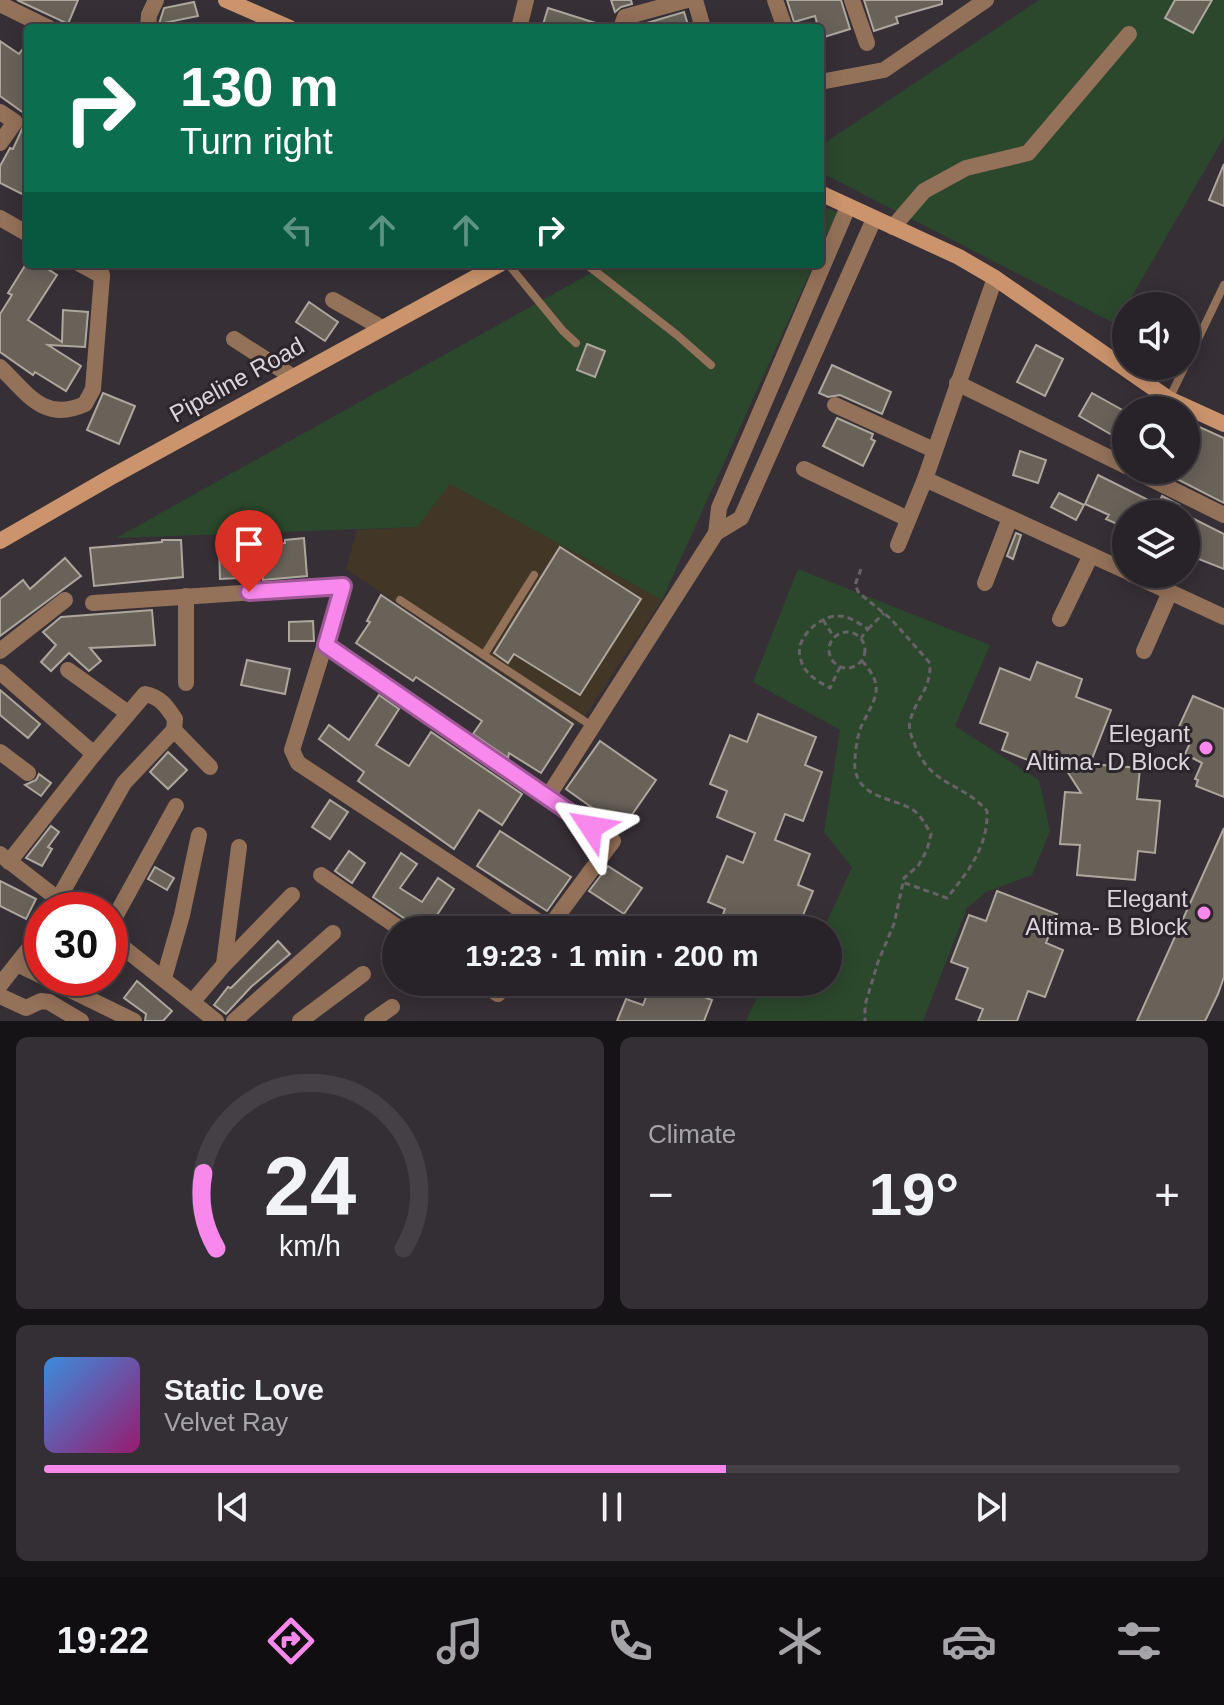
<!DOCTYPE html>
<meta charset="utf-8">
<style>
body{margin:0;font-family:Arial,sans-serif;background:#342f34;color:#f1f3f6;height:100vh;display:flex;flex-direction:column;font-size:30px;white-space:nowrap}
*{box-sizing:border-box;margin:0}
p{font-size:26px;color:#a5a4a8}
.icon{flex:none;width:44px;height:44px;fill:none;stroke:currentColor;stroke-width:2;stroke-linecap:round;stroke-linejoin:round}
.map{position:relative;height:1021px;overflow:hidden}
.sheet{display:flex;flex-direction:column;gap:16px;padding:16px;background:#161316;flex:1}
.sheet>*{flex:none}
.guide{position:absolute;left:24px;top:24px;width:800px;height:244px;border-radius:8px;box-shadow:0 4px 20px #0003,0 0 0 2px #444045;background:#0b6e4f;color:#fff;overflow:hidden}
.fabs{position:absolute;left:1112px;top:292px;display:grid;gap:16px}
.fabs a{display:grid;place-items:center;width:88px;height:88px;border-radius:50%;background:#282328;box-shadow:0 4px 20px #0003,0 0 0 2px #444045;font-size:40px}
.speed{position:absolute;left:24px;top:892px;display:flex;gap:16px;font-size:40px;font-weight:700;text-align:center}
.speed>*{display:grid;place-content:center;width:104px;height:104px;border-radius:50%;background:#282328;box-shadow:0 4px 20px #0003,0 0 0 2px #444045;line-height:1}
.speed .limit{border:12px solid #d22;background:#fff;color:#111}
.pin{position:absolute;display:grid;place-items:center;width:68px;height:68px;color:#fff;margin:-82px -34px;border-radius:50% 50% 50% 0;rotate:-45deg;box-shadow:0 0 8px #0007}
.pin .icon{rotate:45deg}
.me{position:absolute;width:88px;margin:-44px;rotate:303deg;stroke-linejoin:round;filter:drop-shadow(0 0 6px #0008)}
.turn{display:flex;align-items:center;gap:28px;height:168px;padding:0 24px;font-size:36px}
.turn .icon{width:104px;height:104px;stroke-width:2.5}
.turn b{display:block;font-size:56px;line-height:68px}
.lanes{display:flex;align-items:center;height:76px;padding:0 24px;background:#0003;justify-content:center;gap:40px;direction:ltr}
.lanes .off{opacity:.35}
.big{font-size:60px;font-weight:700;line-height:1.1}
.sheet .tile{flex:1;display:flex;flex-direction:column;justify-content:center;gap:12px;min-width:0;padding:0 28px;border-radius:12px;background:#342f34}
.sheet .dial{align-items:center;gap:0}
.dial svg{height:208px;overflow:visible;fill:none;stroke:#444045;stroke-width:7;stroke-linecap:round;text-anchor:middle}
.dial text{fill:#f1f3f6;stroke:none}
.song{display:flex;align-items:center;gap:24px}
.cover{width:96px;height:96px;border-radius:12px;background:linear-gradient(135deg,hsl(210 70% 55%),hsl(320 70% 35%))}
.played{height:8px;border-radius:4px;background:linear-gradient(90deg,#f888eb 60%,#444045 60%)}
.keys{display:flex;justify-content:space-around;direction:ltr}
.heat{display:flex;justify-content:space-between;align-items:center;font-size:44px;direction:ltr}
.sheet .tiles{flex:1;display:grid;gap:16px;grid-template-columns:1fr 1fr}
.tile:last-child{grid-column:span 2}
.trip{position:absolute;left:382px;top:916px;width:460px;height:80px;border-radius:40px;background:#282328;box-shadow:0 4px 20px #0003,0 0 0 2px #444045;font-weight:700;line-height:80px;text-align:center}
.tabs{display:flex;height:128px;justify-content:space-around;align-items:center;background:#100e10;color:#a5a4a8}
.tabs .icon{width:56px;height:56px}
.tabs .selected{color:#f888eb}
.tabs b{font-size:36px;color:#f1f3f6}
.map>svg:first-child{display:block}
</style>
<div class="map">
<svg width="1224" height="1021" viewBox="0 0 1224 1021">
<rect width="100%" height="100%" fill="#362f36"/>
<!-- education -->
<polygon fill="#423727" points="450,484 662,600 579,725 346,569 357,530 417,527"/>
<!-- green -->
<g fill="#2b482c">
<polygon points="1039,0 1224,0 1224,137 1116,324 820,172 820,146"/>
<polygon points="820,205 837,212 820,250"/>
<polygon points="607,264 814,264 662,600 450,484 417,527 116,538"/>
<polygon points="798,569 990,645 955,726 1039,780 1050,831 1032,875 986,892 967,908 923,1021 746,1021 764,982 828,982 828,930 823,930 852,867 824,832 840,730 753,682"/>
</g>
<!-- building -->
<g fill="#686259" stroke="#aea79d" stroke-width="2">
<polygon points="17,0 78,0 68,24"/>
<polygon points="611,0 631,0 632,4 621,7 615,12"/>
<polygon points="787,0 841,0 850,29 821,38 815,16 794,22"/>
<polygon points="864,0 942,0 942,4 896,17 898,23 874,31"/>
<polygon points="1175,0 1212,0 1193,33 1165,18"/>
<polygon points="194,2 198,16 159,24 164,8"/>
<polygon points="548,8 602,25 602,28 542,28"/>
<polygon points="684,12 689,28 641,28 640,25"/>
<polygon points="0,41 19,54 28,42 28,116 0,96"/>
<polygon points="28,116 28,183 22,194 0,183 0,166 10,148 13,149"/>
<polygon points="1224,164 1224,206 1209,200"/>
<polygon points="26,264 40,264 57,275 28,320 62,342 63,310 88,312 85,347 48,345 81,366 66,391 35,372 33,375 0,352 0,314 12,295 8,293"/>
<polygon points="309,302 338,322 325,341 296,322"/>
<polygon points="587,344 605,351 595,377 577,370"/>
<polygon points="1036,345 1063,359 1045,396 1017,382"/>
<polygon points="832,365 891,392 882,414 840,395 828,397 819,393"/>
<polygon points="103,393 135,406 119,444 87,430"/>
<polygon points="1092,393 1126,412 1126,443 1079,416"/>
<polygon points="837,418 873,434 871,439 875,441 863,466 823,446"/>
<polygon points="1186,421 1224,438 1224,503 1171,476 1174,470 1186,470"/>
<polygon points="1020,451 1046,460 1038,483 1013,475"/>
<polygon points="1098,475 1158,505 1162,496 1179,505 1175,513 1178,514 1126,514 1126,528 1106,519 1109,515 1085,504"/>
<polygon points="1059,493 1084,505 1076,520 1051,507"/>
<polygon points="1186,515 1224,534 1224,569 1186,554"/>
<polygon points="1016,533 1021,535 1013,559 1007,556"/>
<polygon points="304,538 307,576 263,580 263,577 220,579 219,545 285,543 285,540"/>
<polygon points="162,540 181,540 183,577 94,586 90,548 162,542"/>
<polygon points="560,547 641,599 580,695 514,654 508,663 494,653"/>
<polygon points="65,558 81,576 0,636 0,599 23,580 30,589"/>
<polygon points="381,595 573,724 541,773 509,753 508,758 473,734 482,721 416,677 413,681 356,643 370,622 367,621"/>
<polygon points="152,610 155,645 90,648 101,661 89,671 69,653 51,671 41,662 56,645 43,632 61,617"/>
<polygon points="313,621 314,641 289,641 289,622"/>
<polygon points="247,660 290,669 285,694 241,685"/>
<polygon points="1037,662 1082,679 1076,697 1111,710 1090,764 1140,768 1137,799 1160,801 1155,853 1138,851 1135,880 1077,875 1080,845 1060,844 1065,792 1081,793 1055,752 1049,768 1002,750 1008,733 980,723 1000,668 1030,680"/>
<polygon points="0,690 40,724 28,738 0,715"/>
<polygon points="379,695 399,709 376,745 409,766 431,732 522,794 502,825 479,810 454,849 358,781 364,772 319,739 329,725 349,740"/>
<polygon points="1193,696 1224,709 1224,797 1196,786 1198,780 1195,779 1202,763 1185,754 1191,741 1176,733"/>
<polygon points="758,714 816,737 805,765 822,772 803,821 785,814 775,840 810,854 798,885 813,891 797,930 717,930 725,909 708,902 727,856 743,863 755,833 717,817 727,791 710,784 730,735 747,742"/>
<polygon points="600,741 656,780 622,829 566,789"/>
<polygon points="168,752 187,770 168,789 150,772"/>
<polygon points="39,774 51,783 41,796 25,785 36,780"/>
<polygon points="330,800 348,812 330,839 312,827"/>
<polygon points="51,826 59,832 48,847 52,849 42,866 26,858"/>
<polygon points="1224,828 1224,977 1218,994 1205,1021 1137,1021"/>
<polygon points="500,831 571,877 547,911 477,866"/>
<polygon points="349,851 365,863 352,883 335,871"/>
<polygon points="401,853 417,864 400,888 422,902 438,878 454,889 437,915 460,930 413,930 408,921 373,897"/>
<polygon points="608,866 642,888 624,914 589,891"/>
<polygon points="155,867 174,878 167,890 148,879"/>
<polygon points="0,881 36,899 26,919 0,906"/>
<polygon points="997,891 1057,914 1046,943 1063,950 1045,997 1028,991 1017,1021 978,1021 983,1009 956,999 968,968 951,962 969,915 986,921"/>
<polygon points="278,941 290,954 251,987 226,1014 214,1005 228,987 231,988"/>
<polygon points="137,981 172,1011 163,1021 145,1021 146,1014 124,998"/>
<polygon points="652,982 665,982 712,1000 704,1021 617,1021 626,999 643,1005"/>
</g>
<g fill="none" stroke-linecap="round" stroke-linejoin="round">
<!-- path -->
<g stroke="#686268" stroke-width="3" stroke-dasharray="6 4" stroke-linecap="butt">
<path d="M861 569 855 585 859 593 891 619 930 663C931 690 916 698 910 721 908 730 912 737 915 745 931 787 961 781 987 811 988 847 969 870 947 898L902 882"/>
<polyline points="823,620 834,637"/>
<polyline points="868,629 884,613"/>
<circle cx="847" cy="650" r="18"/>
<path d="M862 661C887 688 874 699 861 727 857 736 854 759 855 769 860 799 893 797 913 810 921 815 926 826 931 834L927 850 918 866 904 878 894 924 878 962 865 1005V1021"/>
<path d="M840 667 830 688C817 681 803 673 800 657 795 638 820 615 839 616 849 616 860 624 868 629L861 638"/>
</g>
<!-- lane -->
<g stroke="#947159" stroke-width="8">
<polyline points="508,264 563,331 576,343"/>
<polyline points="586,264 677,335 711,365"/>
<polyline points="1186,364 1224,285"/>
<polyline points="1169,399 1185,366"/>
<polyline points="400,600 592,726"/>
<polyline points="484,655 534,575"/>
</g>
<!-- street -->
<g stroke="#947159" stroke-width="16">
<polyline points="695,0 703,28"/>
<polyline points="775,0 785,28"/>
<polyline points="852,0 867,43"/>
<polyline points="0,4 49,28"/>
<polyline points="148,28 149,15 156,0"/>
<polyline points="519,28 526,0"/>
<polyline points="621,28 625,17 687,0"/>
<polyline points="820,82 884,70 986,0"/>
<polyline points="0,112 15,122 0,143"/>
<polyline points="0,218 28,234"/>
<polyline points="893,227 924,191 966,168 1028,153 1129,34"/>
<polyline points="80,264 102,276"/>
<polyline points="333,300 382,328"/>
<polyline points="234,339 293,377"/>
<path d="M0 367C27 393 44 423 85 404L93 389 102 276 99 264"/>
<polyline points="957,383 1126,466"/>
<polyline points="835,405 934,450"/>
<polyline points="804,469 908,519"/>
<polyline points="1133,470 1224,515"/>
<polyline points="925,479 1126,571"/>
<polyline points="716,533 741,518 874,219"/>
<polyline points="898,545 925,479 995,278"/>
<polyline points="1131,574 1224,617"/>
<polyline points="985,583 1010,518"/>
<polyline points="93,603 343,586 292,750 298,763 548,928"/>
<polyline points="1060,619 1091,555"/>
<polyline points="326,645 547,798"/>
<polyline points="0,651 65,600"/>
<polyline points="1144,651 1170,592"/>
<polyline points="68,670 128,713"/>
<polyline points="0,672 94,754"/>
<polyline points="186,683 186,596"/>
<polyline points="174,730 210,767"/>
<polyline points="0,752 28,773"/>
<polyline points="0,854 72,910"/>
<path d="M9 862 94 754 145 694C161 697 167 707 175 719L174 730 124 783 52 910"/>
<polyline points="321,875 402,930"/>
<polyline points="110,926 176,806"/>
<polyline points="547,930 613,841 547,798 716,533 719,508 848,207"/>
<polyline points="110,937 216,1021"/>
<polyline points="17,964 42,976"/>
<polyline points="224,964 239,847"/>
<polyline points="46,978 134,1021"/>
<polyline points="164,978 182,915 199,835"/>
<polyline points="480,982 498,994 508,982"/>
<polyline points="0,985 42,932"/>
<polyline points="0,996 26,1008 41,1001 49,1002 81,1021"/>
<polyline points="193,1001 223,966 292,895"/>
<polyline points="234,1021 333,933"/>
<polyline points="300,1021 363,974"/>
<polyline points="372,1021 392,1007"/>
</g>
<!-- secondary -->
<g stroke="#cb946c" stroke-width="16">
<polyline points="226,0 290,28"/>
<polyline points="820,193 959,257 995,278 1169,399 1224,424"/>
<polyline points="0,541 111,477 500,264"/>
</g>
</g>
<g fill="none" stroke-linecap="round" stroke-linejoin="round">
<!-- route casing -->
<g stroke="#a15899" stroke-width="20">
<polyline id="route" points="249,592 343,586 326,645 591,827"/>
</g>
<!-- route -->
<use href="#route" stroke="#f888eb" stroke-width="14"/>
</g>
<!-- markers -->
<g fill="#f888eb" stroke="#2c252c" stroke-width="3">
<circle cx="1206" cy="748" r="8"/>
<circle cx="1204" cy="913" r="8"/>
</g>
<g text-anchor="middle" stroke-width="6" stroke-linejoin="round" paint-order="stroke">
<!-- street labels -->
<g font-size="24" fill="#dad5da" stroke="#2c252c">
<text transform="translate(237 380) rotate(-29)" y="8">Pipeline Road</text>
</g>
<!-- poi labels -->
<g font-size="24" fill="#dad5da" stroke="#2c252c" text-anchor="end">
<text x="1190" y="742">Elegant<tspan x="1190" dy="28">Altima- D Block</tspan></text>
<text x="1188" y="907">Elegant<tspan x="1188" dy="28">Altima- B Block</tspan></text>
</g>
</g>
</svg>
<div class="fabs">
<a><svg class="icon" aria-label="sound" viewBox="0 0 24 24"><path d="M4 9h4l5-4v14l-5-4H4zM17 9q2 3 0 6"/></svg></a>
<a><svg class="icon" aria-label="search" viewBox="0 0 24 24"><circle cx="10" cy="10" r="6"/><path d="M15 15l6 6"/></svg></a>
<a><svg class="icon" aria-label="layers" viewBox="0 0 24 24"><path d="M12 4l9 5-9 5-9-5zM3 14l9 5 9-5"/></svg></a>
</div>
<div class="speed"><div class="limit">30</div></div>
<div class="pin" style="left:249px;top:592px;background:#d93025"><svg class="icon" aria-label="arrive" viewBox="0 0 24 24"><path d="M6 21V4h12l-3 4 3 4H6"/></svg></div>
<svg class="me" style="left:591px;top:827px" viewBox="-20 -20 40 40"><path d="M0-17L14 15 0 8-14 15z" fill="#f888eb" stroke="#fff" stroke-width="4"/></svg>
<div class="trip">19:23 · 1 min · 200 m</div>
<div class="guide">
<div class="turn"><svg class="icon" aria-label="right" viewBox="0 0 24 24"><path d="M7 20v-9h11M14 6l5 5-5 5"/></svg><div><b>130 m</b>Turn right</div></div>
<div class="lanes"><svg class="icon off" aria-label="left" viewBox="0 0 24 24"><path d="M17 20v-9H6M10 6l-5 5 5 5"/></svg><svg class="icon off" aria-label="ahead" viewBox="0 0 24 24"><path d="M12 20V5M6 11l6-6 6 6"/></svg><svg class="icon off" aria-label="ahead" viewBox="0 0 24 24"><path d="M12 20V5M6 11l6-6 6 6"/></svg><svg class="icon" aria-label="right" viewBox="0 0 24 24"><path d="M7 20v-9h11M14 6l5 5-5 5"/></svg></div>
</div>
</div>
<section class="sheet">
<div class="tiles">
<div class="tile dial"><svg viewBox="0 0 100 80">
<path d="M14 69A42 42 0 1 1 86 69"/>
<path d="M14 69A42 42 0 0 1 9 40" stroke="#f888eb"/>
<text x="50" y="56" font-size="32" font-weight="700">24</text>
<text x="50" y="72" font-size="11">km/h</text>
</svg></div>
<div class="tile"><p>Climate</p>
<div class="heat"><a>−</a><b class="big">19°</b><a>+</a></div>
</div>
<div class="tile">
<div class="song"><i class="cover"></i><div><b>Static Love</b><p>Velvet Ray</p></div></div>
<div class="played"></div>
<div class="keys"><svg class="icon" aria-label="previous" viewBox="0 0 24 24"><path d="M18 5L8 12l10 7zM5 5v14"/></svg><svg class="icon" aria-label="pause" viewBox="0 0 24 24"><path d="M8 5v14M16 5v14"/></svg><svg class="icon" aria-label="next" viewBox="0 0 24 24"><path d="M6 5l10 7-10 7zM19 5v14"/></svg></div>
</div>
</div>
</section>
<nav class="tabs">
<b>19:22</b>
<svg class="icon selected" aria-label="directions" viewBox="0 0 24 24"><path d="M12 3l9 9-9 9-9-9zM9 14v-3h6M13 9l2 2-2 2"/></svg>
<svg class="icon" aria-label="music" viewBox="0 0 24 24"><path d="M9 18V5l10-2v13"/><circle cx="6" cy="18" r="3"/><circle cx="16" cy="16" r="3"/></svg>
<svg class="icon" aria-label="phone" viewBox="0 0 24 24"><path d="M5 4h4l2 5-3 2q2 4 5 5l2-3 5 2v4C11 20 4 13 5 4z"/></svg>
<svg class="icon" aria-label="climate" viewBox="0 0 24 24"><path d="M12 3v18M4 7l16 10M4 17L20 7"/></svg>
<svg class="icon" aria-label="car" viewBox="0 0 24 24"><path d="M5 17H2v-5l4-1 3-4h7l3 4 3 1v5h-3M9 17h6M6 11h13"/><circle cx="7" cy="17" r="2"/><circle cx="17" cy="17" r="2"/></svg>
<svg class="icon" aria-label="filters" viewBox="0 0 24 24"><path d="M4 7h16M4 17h16"/><circle cx="9" cy="7" r="2"/><circle cx="15" cy="17" r="2"/></svg>
</nav>
